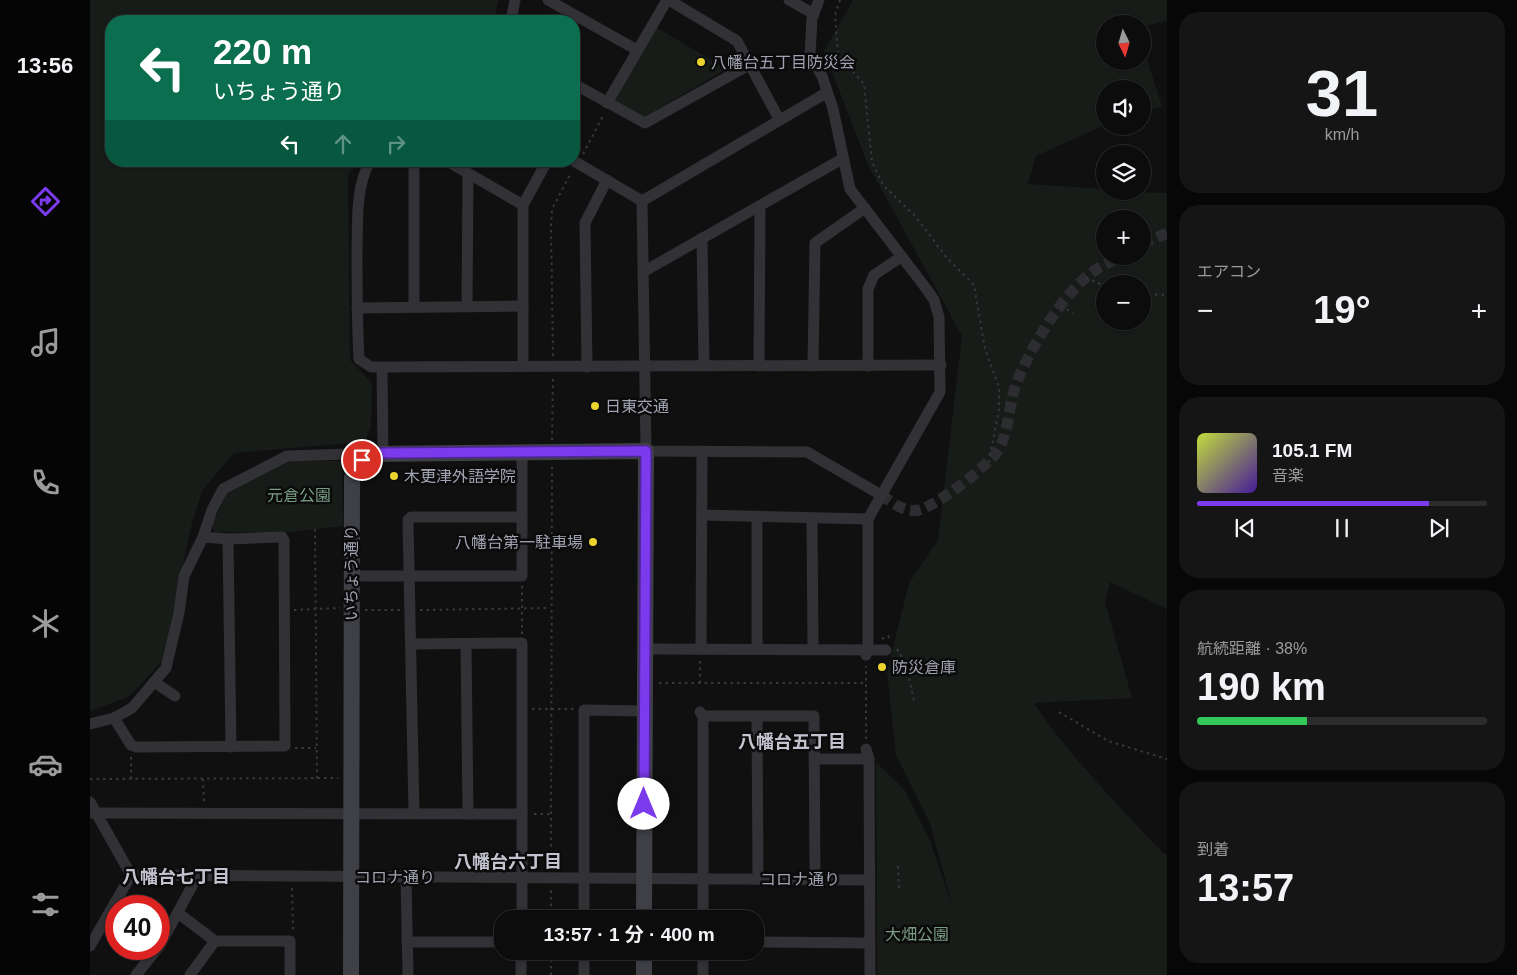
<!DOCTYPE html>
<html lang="ja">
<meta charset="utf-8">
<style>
body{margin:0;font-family:Helvetica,"Noto Sans JP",sans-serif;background:#151516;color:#f1f3f6;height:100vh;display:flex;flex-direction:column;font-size:19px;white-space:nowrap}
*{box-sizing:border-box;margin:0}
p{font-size:16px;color:#9a9b9d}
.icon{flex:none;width:28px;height:28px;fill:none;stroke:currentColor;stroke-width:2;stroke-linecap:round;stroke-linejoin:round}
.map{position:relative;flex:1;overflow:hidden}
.side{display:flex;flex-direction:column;gap:12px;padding:12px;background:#070707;width:350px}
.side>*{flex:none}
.top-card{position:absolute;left:15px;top:15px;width:475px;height:152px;border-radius:20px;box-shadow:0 1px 4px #0004,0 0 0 1px #2c2c2e;background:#0b6e4f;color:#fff;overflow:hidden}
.needle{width:32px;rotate:175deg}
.tools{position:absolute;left:1006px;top:15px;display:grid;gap:10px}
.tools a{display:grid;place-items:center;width:55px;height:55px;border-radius:50%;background:#0c0c0d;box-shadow:0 1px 4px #0004,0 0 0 1px #2c2c2e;font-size:25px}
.speed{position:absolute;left:15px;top:895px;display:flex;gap:10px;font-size:25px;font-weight:700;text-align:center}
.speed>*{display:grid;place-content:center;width:65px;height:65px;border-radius:50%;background:#0c0c0d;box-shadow:0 1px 4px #0004,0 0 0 1px #2c2c2e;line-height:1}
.speed .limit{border:8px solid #d22;background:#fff;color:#111}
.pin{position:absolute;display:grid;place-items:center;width:42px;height:42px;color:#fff;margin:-21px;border:2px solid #fff;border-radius:50%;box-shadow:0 1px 5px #0007}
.me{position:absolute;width:55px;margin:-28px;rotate:0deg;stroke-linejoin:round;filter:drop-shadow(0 0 4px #0008)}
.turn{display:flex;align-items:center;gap:18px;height:105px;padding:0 25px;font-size:22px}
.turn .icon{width:65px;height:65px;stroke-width:2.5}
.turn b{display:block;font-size:35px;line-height:42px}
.lanes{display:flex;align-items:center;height:48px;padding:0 25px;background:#0003;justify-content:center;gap:25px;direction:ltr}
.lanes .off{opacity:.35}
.big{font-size:38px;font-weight:700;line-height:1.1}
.side .card{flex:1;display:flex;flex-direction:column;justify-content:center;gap:8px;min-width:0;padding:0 18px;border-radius:20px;background:#151516}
.side .dial{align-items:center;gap:0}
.dial b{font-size:65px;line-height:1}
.song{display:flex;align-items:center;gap:15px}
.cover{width:60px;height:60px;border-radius:8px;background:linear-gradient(135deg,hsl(70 70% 55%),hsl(260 70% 35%))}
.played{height:5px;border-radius:2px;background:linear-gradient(90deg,#7c3aed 80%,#2c2c2e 80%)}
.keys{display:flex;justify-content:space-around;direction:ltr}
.heat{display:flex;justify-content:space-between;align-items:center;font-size:28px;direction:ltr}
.charge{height:8px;border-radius:4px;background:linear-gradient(90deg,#34c759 38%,#2c2c2e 0)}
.trip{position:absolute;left:404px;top:910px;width:270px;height:50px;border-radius:20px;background:#0c0c0d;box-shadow:0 1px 4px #0004,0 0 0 1px #2c2c2e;font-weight:700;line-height:50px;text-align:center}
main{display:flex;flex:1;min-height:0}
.menu{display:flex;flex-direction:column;width:90px;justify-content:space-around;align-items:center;background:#050505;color:#9a9b9d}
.menu .icon{width:35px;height:35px}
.menu .selected{color:#7c3aed}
.menu b{font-size:22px;color:#f1f3f6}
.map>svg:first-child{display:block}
</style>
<main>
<nav class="menu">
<b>13:56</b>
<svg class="icon selected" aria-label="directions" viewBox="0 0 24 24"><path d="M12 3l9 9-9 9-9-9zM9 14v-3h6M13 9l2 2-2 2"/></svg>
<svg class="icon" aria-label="music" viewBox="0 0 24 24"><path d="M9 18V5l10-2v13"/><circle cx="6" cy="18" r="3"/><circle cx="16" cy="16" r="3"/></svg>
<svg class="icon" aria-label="phone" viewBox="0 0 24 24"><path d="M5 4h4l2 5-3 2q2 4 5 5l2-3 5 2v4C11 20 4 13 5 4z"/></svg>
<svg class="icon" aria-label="climate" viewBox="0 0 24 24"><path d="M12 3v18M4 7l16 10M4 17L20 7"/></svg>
<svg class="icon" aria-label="car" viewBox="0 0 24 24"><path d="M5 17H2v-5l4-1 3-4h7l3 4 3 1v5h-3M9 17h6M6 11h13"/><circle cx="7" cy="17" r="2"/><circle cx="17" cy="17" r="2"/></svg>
<svg class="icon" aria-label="filters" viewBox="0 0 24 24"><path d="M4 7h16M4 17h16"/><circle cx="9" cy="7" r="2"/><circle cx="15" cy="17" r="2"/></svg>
</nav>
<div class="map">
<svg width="1077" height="975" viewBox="0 0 1077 975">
<rect width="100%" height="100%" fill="#101011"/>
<!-- green -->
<g fill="#171c19" fill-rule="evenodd">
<polygon points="0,0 409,0 403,21 21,21 21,161 271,161 258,174 260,360 282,383 281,426 275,442 144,453 112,491 100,531 74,659 40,696 0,711"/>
<path d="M763 0H1077V21L1053 26 1052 24H1015V61H1052L1053 46 1072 107 1053 112 1052 89H1015V125L946 156 938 184 1015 189V191L1077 193V609L1020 582 1015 602 1042 698 944 703C980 757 1028 805 1072 852L1077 855V975H787L786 762 814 789 840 841 863 908 840 823 806 755 797 672 819 583 848 540 872 336 777 163 734 51ZM1015 219H1052V256H1015ZM1015 284H1052V321H1015Z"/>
<polygon points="566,27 636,69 555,117 523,100"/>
<polygon points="200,461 249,461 252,463 253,526 200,532 124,532 122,525 138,491"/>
</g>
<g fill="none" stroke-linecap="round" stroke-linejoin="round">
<!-- street-tunnel -->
<g stroke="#2d2d31" stroke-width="11" stroke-dasharray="11 5.5" stroke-linecap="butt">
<polyline points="1052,244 1077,233"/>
<path d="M791 495C802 502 814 513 829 510 846 506 905 462 911 445 920 424 919 400 928 379 943 344 973 293 1004 271 1012 265 1022 261 1031 256"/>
</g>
<!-- path -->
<g stroke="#37383d" stroke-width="2" stroke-dasharray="2.5 4" stroke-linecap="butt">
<polyline points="750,0 745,15 748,55 774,84 782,162 793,185 826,217 856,257 884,285 895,349 909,387 909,409 899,462"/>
<polyline points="493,154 514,114"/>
<polyline points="996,278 1015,286"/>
<polyline points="1052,294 1077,295"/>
<polyline points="971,306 983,313"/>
<polyline points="463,356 461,226 462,209 481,173"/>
<polyline points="462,440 463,377"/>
<polyline points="225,529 227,779"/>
<polyline points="204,610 250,608"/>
<polyline points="275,610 310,610"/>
<polyline points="330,610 460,608"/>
<polyline points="432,634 432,586"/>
<polyline points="792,639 798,636 802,641"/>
<polyline points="807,649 816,664 824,701"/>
<polyline points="569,683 776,683"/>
<polyline points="610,683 610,660"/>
<polyline points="442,709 484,709"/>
<polyline points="969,712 1018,741 1077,759"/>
<polyline points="776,739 776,666"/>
<polyline points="205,748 226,748"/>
<polyline points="41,757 41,779"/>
<polyline points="0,779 248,778"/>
<polyline points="113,779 114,802"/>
<polyline points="444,814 461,814"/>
<polyline points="461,866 462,466"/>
<polyline points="808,866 809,889"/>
<polyline points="202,888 203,930"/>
<polyline points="461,919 461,889"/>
<polyline points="461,975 461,951"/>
</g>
<!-- street -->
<g stroke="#313136" stroke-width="11">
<polyline points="458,0 547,50"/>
<polyline points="579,0 647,41 689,119"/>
<polyline points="699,0 724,14"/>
<polyline points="729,0 722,18 720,55 732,76 743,109 760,189 835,287 844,300 849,317 850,392 778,519 778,649 776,655"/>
<polyline points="421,21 425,0"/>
<polyline points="484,84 555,123 659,65"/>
<polyline points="517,103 577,0"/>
<path d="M280 161C265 189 268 221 267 251 267 287 267 323 269 359L281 367 851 365"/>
<polyline points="324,161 324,307"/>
<polyline points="357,161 433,205"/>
<polyline points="484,161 552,201"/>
<polyline points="552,201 556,451 717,452 791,495"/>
<polyline points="552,201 736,93"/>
<polyline points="612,238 614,366"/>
<polyline points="553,272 752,159"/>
<polyline points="377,307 378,175"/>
<polyline points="267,308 433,306"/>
<polyline points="433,366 433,205 457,161"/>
<polyline points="669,366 670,206"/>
<polyline points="723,366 725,243 775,208"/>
<polyline points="778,366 778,289 784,275 811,257"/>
<polyline points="497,367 495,223 517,180"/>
<polyline points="292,368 293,453"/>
<polyline points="612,515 778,519"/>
<polyline points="722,518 723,649"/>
<polyline points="138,539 141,747"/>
<polyline points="261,576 432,576 432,453"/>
<polyline points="322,644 432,643 432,919"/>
<polyline points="376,644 378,814"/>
<polyline points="555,649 796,650"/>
<polyline points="611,649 612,451"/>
<polyline points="667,649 667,516"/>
<polyline points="64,682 85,696"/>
<polyline points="610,712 613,716 613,919"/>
<polyline points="613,716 724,716 725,879"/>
<polyline points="667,716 668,879"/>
<polyline points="24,718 41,745 46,747 195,746 194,540 192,537 138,539 113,537"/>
<polyline points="0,724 24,718 42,708 76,668 89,613 94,576 113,537 122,510 133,489 197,456 259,454 272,460"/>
<polyline points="776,749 779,759 780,975"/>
<polyline points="724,759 779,759"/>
<polyline points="0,802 41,875 0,946"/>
<polyline points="0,813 432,814"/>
<polyline points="324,813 318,520 321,517 432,517"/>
<polyline points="41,875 779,880"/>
<polyline points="316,877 318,975"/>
<polyline points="88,913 125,941 200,941 200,975"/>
<polyline points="494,919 494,710 554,711"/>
<polyline points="317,942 412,942"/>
<polyline points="665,942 779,943"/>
<polyline points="69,947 108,875"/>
<polyline points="613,951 613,975"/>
<polyline points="46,975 67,949"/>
<polyline points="100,975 125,941"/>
<polyline points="431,975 431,951"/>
<polyline points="494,975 494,951"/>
</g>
<!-- secondary -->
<g stroke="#3f4046" stroke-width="16">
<polyline points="261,975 262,478 265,466 279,454 556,451 554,919"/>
<polyline points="554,975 554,951"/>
</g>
</g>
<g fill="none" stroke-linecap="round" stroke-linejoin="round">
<!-- route casing -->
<g stroke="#51269a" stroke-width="12">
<polyline id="route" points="272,460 280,454 293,453 556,451 554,804"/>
</g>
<!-- route -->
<use href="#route" stroke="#7c3aed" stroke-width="9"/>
</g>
<!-- markers -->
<g fill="#ecd42e" stroke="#0b0b0c" stroke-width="2">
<circle cx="611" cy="62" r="5"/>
<circle cx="505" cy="406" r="5"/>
<circle cx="304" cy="476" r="5"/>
<circle cx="503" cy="542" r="5"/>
<circle cx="792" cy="667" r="5"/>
</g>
<g text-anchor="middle" stroke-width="5" stroke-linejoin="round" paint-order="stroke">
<!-- poi labels -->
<g font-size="16" fill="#a2a3b2" stroke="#0b0b0c" text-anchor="start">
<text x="621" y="68">八幡台五丁目防災会</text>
<text x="515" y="412">日東交通</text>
<text x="314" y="482">木更津外語学院</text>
<text x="493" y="548" text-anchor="end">八幡台第一駐車場</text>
<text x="802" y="673">防災倉庫</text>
</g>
<!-- park labels -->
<g font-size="16" fill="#799d83" stroke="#0b0b0c">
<text x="209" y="501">元倉公園</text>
<text x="827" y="940">大畑公園</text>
</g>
<!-- street labels -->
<g font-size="16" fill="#a2a3b2" stroke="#0b0b0c">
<text transform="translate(261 573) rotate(-90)" y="6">いちょう通り</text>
<text x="305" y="883">コロナ通り</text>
<text x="710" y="885">コロナ通り</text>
</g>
<!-- neighbourhood labels -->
<g font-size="18" font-weight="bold" fill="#c2c3ce" stroke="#0b0b0c">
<text x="702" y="748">八幡台五丁目</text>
<text x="418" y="868">八幡台六丁目</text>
<text x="86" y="883">八幡台七丁目</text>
</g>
</g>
</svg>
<div class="tools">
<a><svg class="needle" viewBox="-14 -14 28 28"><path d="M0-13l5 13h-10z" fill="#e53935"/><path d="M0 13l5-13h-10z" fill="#9a9b9d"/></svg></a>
<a><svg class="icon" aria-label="sound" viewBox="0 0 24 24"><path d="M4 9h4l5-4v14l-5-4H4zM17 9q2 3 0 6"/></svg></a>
<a><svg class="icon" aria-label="layers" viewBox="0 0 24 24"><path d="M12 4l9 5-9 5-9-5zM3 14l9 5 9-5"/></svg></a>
<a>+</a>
<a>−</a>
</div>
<div class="speed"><div class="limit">40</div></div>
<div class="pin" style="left:272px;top:460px;background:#d93025"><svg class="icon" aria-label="arrive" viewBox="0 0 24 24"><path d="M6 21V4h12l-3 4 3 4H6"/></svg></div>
<svg class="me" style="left:554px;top:804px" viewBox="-20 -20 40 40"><circle r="19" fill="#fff"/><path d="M0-13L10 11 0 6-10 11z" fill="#7c3aed"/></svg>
<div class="trip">13:57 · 1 分 · 400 m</div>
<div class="top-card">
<div class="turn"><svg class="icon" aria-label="left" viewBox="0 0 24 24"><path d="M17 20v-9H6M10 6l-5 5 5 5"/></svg><div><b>220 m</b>いちょう通り</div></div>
<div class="lanes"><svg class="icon" aria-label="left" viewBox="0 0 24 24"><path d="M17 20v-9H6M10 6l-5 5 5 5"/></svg><svg class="icon off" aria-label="ahead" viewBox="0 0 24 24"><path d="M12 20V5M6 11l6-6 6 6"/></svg><svg class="icon off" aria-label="right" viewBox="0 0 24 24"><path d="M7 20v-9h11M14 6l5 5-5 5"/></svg></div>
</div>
</div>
<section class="side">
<div class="card dial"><b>31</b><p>km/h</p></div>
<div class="card"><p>エアコン</p>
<div class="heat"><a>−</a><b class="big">19°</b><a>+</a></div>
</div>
<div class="card">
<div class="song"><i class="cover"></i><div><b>105.1 FM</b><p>音楽</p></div></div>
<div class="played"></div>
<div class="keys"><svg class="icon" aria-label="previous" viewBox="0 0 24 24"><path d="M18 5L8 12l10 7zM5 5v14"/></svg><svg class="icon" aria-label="pause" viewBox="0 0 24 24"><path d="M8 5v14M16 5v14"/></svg><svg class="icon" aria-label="next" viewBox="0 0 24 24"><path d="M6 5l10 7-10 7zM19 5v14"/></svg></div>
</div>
<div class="card"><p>航続距離 · 38%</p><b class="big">190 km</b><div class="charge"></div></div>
<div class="card"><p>到着</p><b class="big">13:57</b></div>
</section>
</main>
